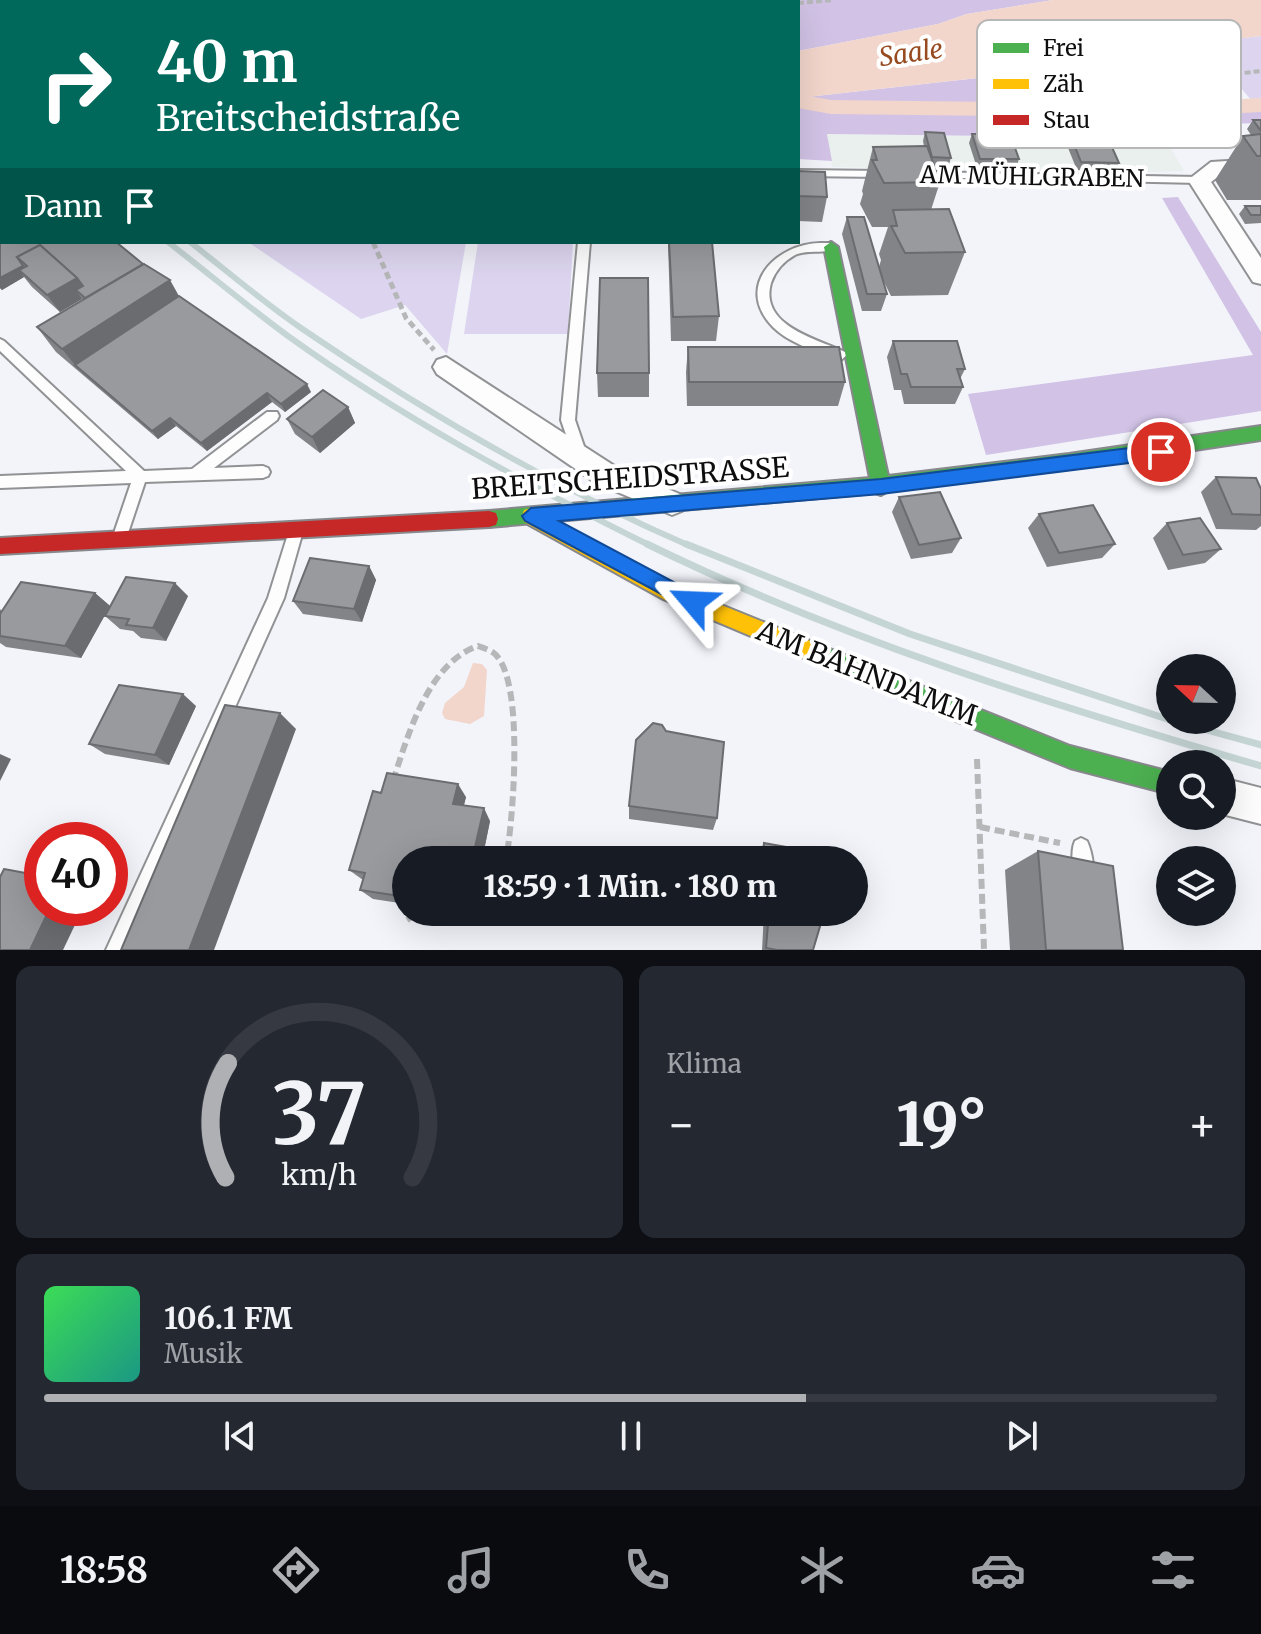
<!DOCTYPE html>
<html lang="de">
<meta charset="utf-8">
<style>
body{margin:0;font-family:Merriweather,serif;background:#242831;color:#f1f3f6;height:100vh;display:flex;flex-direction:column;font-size:30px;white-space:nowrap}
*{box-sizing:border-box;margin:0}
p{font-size:26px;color:#9ea1a6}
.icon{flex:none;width:44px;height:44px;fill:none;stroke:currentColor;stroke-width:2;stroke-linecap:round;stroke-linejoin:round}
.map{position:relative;height:950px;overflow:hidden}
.drawer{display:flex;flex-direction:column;gap:16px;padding:16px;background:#0d0f14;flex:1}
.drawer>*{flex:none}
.top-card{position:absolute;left:0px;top:0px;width:800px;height:244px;box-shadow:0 8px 32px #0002;background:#00695c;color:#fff;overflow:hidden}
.needle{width:52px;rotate:292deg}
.controls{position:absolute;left:1156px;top:654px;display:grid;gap:16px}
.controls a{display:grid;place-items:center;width:80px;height:80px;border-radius:50%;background:#171b24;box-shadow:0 8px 32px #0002;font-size:40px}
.speed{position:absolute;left:24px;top:822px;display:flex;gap:16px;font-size:40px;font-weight:700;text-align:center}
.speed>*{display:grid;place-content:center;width:104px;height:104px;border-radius:50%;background:#171b24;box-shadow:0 8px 32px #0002;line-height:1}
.speed .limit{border:12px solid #d22;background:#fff;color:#111}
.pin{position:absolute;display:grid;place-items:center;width:68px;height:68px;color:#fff;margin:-34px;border:4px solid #fff;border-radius:50%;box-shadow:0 2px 8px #0007}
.me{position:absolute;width:88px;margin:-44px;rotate:296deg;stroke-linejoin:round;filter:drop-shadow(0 0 6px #0008)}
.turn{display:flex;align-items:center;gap:28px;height:168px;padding:0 24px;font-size:36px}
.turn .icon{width:104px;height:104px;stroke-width:2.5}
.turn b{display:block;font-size:56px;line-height:68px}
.then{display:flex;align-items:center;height:76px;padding:0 24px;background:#0003;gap:16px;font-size:30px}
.big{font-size:60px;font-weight:800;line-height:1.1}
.drawer .card{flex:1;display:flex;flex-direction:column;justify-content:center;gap:12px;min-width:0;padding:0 28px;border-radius:16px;background:#242831}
.drawer .dial{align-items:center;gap:0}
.dial svg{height:208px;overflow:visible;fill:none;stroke:#363941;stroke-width:7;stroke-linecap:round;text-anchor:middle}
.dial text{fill:#f1f3f6;stroke:none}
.song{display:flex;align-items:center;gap:24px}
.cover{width:96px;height:96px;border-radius:12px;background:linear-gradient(135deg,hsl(130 70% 55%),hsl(170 70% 35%))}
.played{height:8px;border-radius:4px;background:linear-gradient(90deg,#afb0b3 65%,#363941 65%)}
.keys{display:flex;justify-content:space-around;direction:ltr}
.heat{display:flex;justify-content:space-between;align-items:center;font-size:44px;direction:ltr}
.drawer .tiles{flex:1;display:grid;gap:16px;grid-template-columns:1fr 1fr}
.card:last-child{grid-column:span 2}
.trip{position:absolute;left:392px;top:846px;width:476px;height:80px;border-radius:40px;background:#171b24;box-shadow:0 8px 32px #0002;font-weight:800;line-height:80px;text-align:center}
.menu{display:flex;height:128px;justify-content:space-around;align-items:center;background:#090b0e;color:#9ea1a6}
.menu .icon{width:56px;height:56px}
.menu .on{color:#afb0b3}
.menu b{font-size:36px;color:#f1f3f6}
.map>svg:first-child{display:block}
</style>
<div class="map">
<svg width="1261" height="950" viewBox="0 0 1261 950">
<rect width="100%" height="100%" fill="#f2f4fa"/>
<!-- industrial -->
<polygon fill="#eaf0ed" points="826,134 1165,138 1184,171 1120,173 832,167"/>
<!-- green -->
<g fill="#ddd5ef">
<polygon points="1261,36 1261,101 1253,102 1233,79 1194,82 1164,47"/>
<polygon points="248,242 466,242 447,354 405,305 361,319"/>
<polygon points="478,242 573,242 568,334 464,334"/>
</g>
<!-- forest -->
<g fill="#d2c3e6">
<polygon points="336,0 1053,0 967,14 938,24 798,51 798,2"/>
<polygon points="1152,50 1168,71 1124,80 1123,94 1156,114 1261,111 1261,123 1157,126 1165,138 827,134 832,161 798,159 798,98 1067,68"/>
<polygon points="1178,197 1261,332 1261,411 986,455 968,394 1253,355 1162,198"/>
</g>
<!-- water -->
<g fill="#f2d5cb">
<polygon points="1053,0 1261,0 1261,36 1164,47 1067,68 798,98 798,51 938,24 967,14"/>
<polygon points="1261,101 1261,111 1255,112 1156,114 1150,111 1153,108"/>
<polygon points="473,663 482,664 487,670 484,716 470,724 445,719 442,713 445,703 464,687"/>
</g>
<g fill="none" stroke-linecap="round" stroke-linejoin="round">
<!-- canal -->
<polygon fill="#f2d5cb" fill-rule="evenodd" points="798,94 831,100 1150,104 1261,98 1261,112 1150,118 831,114 798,108"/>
<!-- lane casing -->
<g stroke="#919294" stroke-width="4">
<g id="lane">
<polygon points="798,170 883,171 888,174 883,177 798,176"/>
<polygon points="920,172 1199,177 1204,180 1199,183 916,177 916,173"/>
<polygon points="2,206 2,214 0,215 0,207"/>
<polygon points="578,242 590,242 575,420 588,458 586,462 576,462 574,458 561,420"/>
<path d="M820 243H831L837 247C826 255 808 249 795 255 784 261 775 271 771 283 759 326 817 339 845 352L847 355 841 360C819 352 790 344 773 327 734 287 775 244 820 243Z"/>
<polygon points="0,339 4,341 144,471 192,469 267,412 277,412 279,416 277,420 214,468 263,466 268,468 270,472 268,476 263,478 145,482 127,536 125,540 120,542 115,540 113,536 131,483 0,488 0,476 126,471 0,351"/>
<polygon points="296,525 301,527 303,531 284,598 126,950 106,950 268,598 289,531 291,527"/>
<path d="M1081 838 1087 841C1092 852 1096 873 1091 885L1084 887 1077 885C1073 873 1070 852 1075 841Z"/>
</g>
</g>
<!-- street casing -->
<g stroke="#919294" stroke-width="4">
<g id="street">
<polygon points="1261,159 1261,171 1223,173 1211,182 1261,258 1261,284 1253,282 1188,180 1211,162"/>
<polygon points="446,357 616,467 682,495 686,503 682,511 672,515 596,483 437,374 433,367 437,360"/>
<polygon points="1222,778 1261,788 1261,824 1222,814"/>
</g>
</g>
<!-- fast casing -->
<g stroke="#87888b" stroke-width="4">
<g id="fast">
<polygon points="831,242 838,247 888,476 1069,454 1261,426 1261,440 1069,469 888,491 881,495 875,493 489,527 482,525 480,519 482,513 489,511 870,478 824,247"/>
<polygon points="808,640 1070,746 1170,772 1170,794 1070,768 801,657 798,650 801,643"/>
</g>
</g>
<!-- slow casing -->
<g stroke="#87888b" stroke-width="4">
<polygon id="slow" points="531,508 677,587 815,643 818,650 815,657 808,660 663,599 524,522 522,516 524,510"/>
</g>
<!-- jam casing -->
<g stroke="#87888b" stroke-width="4">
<polygon id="jam" points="489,511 496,513 498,519 496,525 489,527 0,554 0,538"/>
</g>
<!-- path-far2 -->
<g stroke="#b6b7b8" stroke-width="4" stroke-dasharray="6 3" stroke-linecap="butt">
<polyline points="92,0 96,2"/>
<polyline points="611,0 627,2"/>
<polyline points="798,3 834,0"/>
<polyline points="1191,79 1261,71"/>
</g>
<!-- path-far1 -->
<polyline stroke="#b6b7b8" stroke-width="5" stroke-dasharray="7 4" stroke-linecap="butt" points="373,242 406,318 434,350"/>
<!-- path -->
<g stroke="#b6b7b8" stroke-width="6" stroke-dasharray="10 5" stroke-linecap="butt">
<polyline points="977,759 984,950"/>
<path d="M393 781C408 735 428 663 478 646 483 648 491 650 495 654 525 682 513 821 506 860"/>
<polyline points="980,827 1060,843"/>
<polyline points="437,912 460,916 482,912"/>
<polyline points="407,920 420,912"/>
</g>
<!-- lane -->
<use href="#lane" fill="#fdfdfe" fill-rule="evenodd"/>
<!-- street -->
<use href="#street" fill="#fdfdfe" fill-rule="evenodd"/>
<!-- fast -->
<use href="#fast" fill="#4caf50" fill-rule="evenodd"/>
<!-- slow -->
<use href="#slow" fill="#ffc107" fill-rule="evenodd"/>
<!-- jam -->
<use href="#jam" fill="#c62828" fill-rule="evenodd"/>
<!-- rail-far2 -->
<polyline stroke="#c5d5d4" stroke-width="4" points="0,6 2,11"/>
<!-- rail-far1 -->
<g stroke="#c5d5d4" stroke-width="6">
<path d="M168 242C208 273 247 306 288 336 402 418 526 484 651 546"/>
<path d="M190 242C227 271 263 302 301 328 424 412 554 487 690 546"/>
</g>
<!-- rail -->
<g stroke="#c5d5d4" stroke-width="7">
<path d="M647 544C843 640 1052 705 1261 766"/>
<polyline points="686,544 910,634 1170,720"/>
<polyline points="1170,720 1261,745"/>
</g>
</g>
<!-- wall -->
<g fill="#838488">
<polygon points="1253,120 1261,120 1261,200 1227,200 1215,180 1243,136 1251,135 1247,129"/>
<polygon points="925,132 951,158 948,167 934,166 940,182 931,210 965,252 948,295 891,296 882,278 887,294 881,311 862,311 842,234 847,217 879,267 881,260 879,254 888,227 872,227 860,204 863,194 862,191 873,147 924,146 923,141"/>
<polygon points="972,134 1019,159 1016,168 977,168 969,143"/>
<polygon points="1070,134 1119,163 1114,172 1077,170 1066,143"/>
<polygon points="798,171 827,197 822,222 798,221"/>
<polygon points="1245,206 1261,206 1261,223 1245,224 1239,214"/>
<polygon points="0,223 179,296 311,392 285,412 272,402 207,451 176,426 158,439 56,352 37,327 83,300 82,299 60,312 32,287 24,277 2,290 0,288"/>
<polygon points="668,242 712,242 719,316 716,341 671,341"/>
<polygon points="893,341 965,369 960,379 963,387 955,404 904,404 901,390 894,390 887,357"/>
<polygon points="688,347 845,382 838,406 687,406 686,372"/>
<polygon points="597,373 649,373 649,397 598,397"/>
<polygon points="348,407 355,423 320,453 295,434 287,419"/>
<polygon points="1216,477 1261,489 1261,526 1256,530 1216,529 1201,492"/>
<polygon points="899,497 961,538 952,553 911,559 892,512"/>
<polygon points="1039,514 1115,544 1102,558 1047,567 1028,528"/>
<polygon points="1167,523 1221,549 1205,563 1168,570 1153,538"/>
<polygon points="369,566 376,580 362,622 303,614 293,601"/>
<polygon points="95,593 110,606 81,658 6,647 0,643 0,609 2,611"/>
<polygon points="188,596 166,641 141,638 133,631 120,629 105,616"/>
<polygon points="196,706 169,765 105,754 89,744"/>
<polygon points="381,793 466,797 464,805 490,821 482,860 406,860 406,904 373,899 360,890 363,880 349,870"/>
<polygon points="629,806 717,818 713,830 629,819"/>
<polygon points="764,843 825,860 759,860 760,850"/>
<polygon points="1038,851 1123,950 1010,950 1005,870"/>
<polygon points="755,912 822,912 813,950 762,950 764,913"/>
</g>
<!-- shaded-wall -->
<g fill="#6a6c6f">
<polygon points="0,64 2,68 2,76 0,84"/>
<polygon points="2,142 2,186 0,187 0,143"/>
<polygon points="23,266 30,274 19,270 24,277 2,290 0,288 0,278"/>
<polygon points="77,278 89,295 76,290 82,299 60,312 47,295"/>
<polygon points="170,280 184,305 75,365 62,349"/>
<polygon points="307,384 311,392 285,412 281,404"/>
<polygon points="267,393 272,402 207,451 201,443"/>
<polygon points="348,407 355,423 320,453 312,437"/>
<polygon points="170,418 176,426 158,439 152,431"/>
<polygon points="369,566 376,580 362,622 354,609"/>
<polygon points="175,583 188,596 166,641 153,628"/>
<polygon points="95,593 110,606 81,658 65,646"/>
<polygon points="183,694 196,706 169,765 155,755"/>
<polygon points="280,713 296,729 214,950 189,950"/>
<polygon points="0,754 11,759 0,781"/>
<polygon points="458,784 466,797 461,816 453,804"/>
<polygon points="484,808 490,821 482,860 472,860"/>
<polygon points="50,908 83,908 63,950 30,950"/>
</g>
<!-- building -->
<g fill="#989a9e" stroke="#6a6c6f" stroke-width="2">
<polygon points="1253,120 1261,120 1261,131"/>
<polygon points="0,124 2,126 2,142 0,143"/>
<polygon points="925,132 944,133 951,158 932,157"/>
<polygon points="972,134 1010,134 1019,159 980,159"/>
<polygon points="1070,134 1107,136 1119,163 1081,162"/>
<polygon points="1261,134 1261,156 1257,156 1243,136"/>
<polygon points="927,146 940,182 884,183 872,160 877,160 873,147"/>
<polygon points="798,171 825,172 827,197 798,196"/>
<polygon points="1245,206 1261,206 1261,215 1251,215"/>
<polygon points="949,209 965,252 905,253 891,226 897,226 893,210"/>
<polygon points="847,217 864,217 887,294 867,294"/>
<polygon points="2,222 2,242 116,242 143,264 85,298 76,290 83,286 77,278 40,245 17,257 23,266 0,278 0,223"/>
<polygon points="669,242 712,242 719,316 673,317"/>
<polygon points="40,245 77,278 47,295 19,270 27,266 17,257"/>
<polygon points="144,264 170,280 62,349 37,327"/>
<polygon points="600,278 648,278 649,373 597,373"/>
<polygon points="179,296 307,384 281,404 267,393 201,443 170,418 152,431 75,365"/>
<polygon points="893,341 957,341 965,369 957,369 963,387 911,387 907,374 901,374"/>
<polygon points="688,347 839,347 845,382 689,382"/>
<polygon points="323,390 348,407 312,437 287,419"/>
<polygon points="1216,477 1256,478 1261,489 1261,515 1232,514"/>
<polygon points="940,492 961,538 919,545 899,497"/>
<polygon points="1093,505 1115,544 1059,553 1039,514"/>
<polygon points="1200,518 1221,549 1183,555 1167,523"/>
<polygon points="310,558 369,566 354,609 293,601"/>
<polygon points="126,577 175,583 153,628 126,625 129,619 105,616"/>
<polygon points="21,582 95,593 65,646 0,636 0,614"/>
<polygon points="119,685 183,694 155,755 89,744"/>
<polygon points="225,705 280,713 189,950 121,950"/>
<polygon points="653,723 662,725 666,731 724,742 717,818 629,806 636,740"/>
<polygon points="387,773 458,784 453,804 484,808 472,860 406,860 406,897 360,890 365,873 349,870 373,791 381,793"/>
<polygon points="764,843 826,854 825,860 763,860"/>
<polygon points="1038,851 1113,866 1123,950 1046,950"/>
<polygon points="688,852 732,860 687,860"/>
<polygon points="4,869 42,876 42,908 50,908 30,950 0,950 0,877"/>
<polygon points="769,912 822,912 821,923 813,950 777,950 766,948"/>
</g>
<!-- route -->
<polygon fill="#1a73e8" stroke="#114b97" stroke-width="2" points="1161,444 1170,452 1161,459 881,494 559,521 700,596 703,602 693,611 525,521 522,516 531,508 881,479"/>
<g text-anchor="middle" stroke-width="8" stroke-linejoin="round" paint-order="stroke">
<!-- far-street labels -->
<g font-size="24" fill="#0e0e0e" stroke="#fff">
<text transform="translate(1032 177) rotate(1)" y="8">AM MÜHLGRABEN</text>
</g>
<!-- far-water labels -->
<g font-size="26" font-style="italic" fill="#974a1f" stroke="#fff">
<text transform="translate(911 53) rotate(-8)" y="9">Saale</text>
</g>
<!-- street labels -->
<g font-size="28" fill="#0e0e0e" stroke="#fff">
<text transform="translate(630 478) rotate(-4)" y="10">BREITSCHEIDSTRASSE</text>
<text transform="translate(867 673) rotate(22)" y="10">AM BAHNDAMM</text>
</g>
</g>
<!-- legend -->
<rect x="977" y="20" width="264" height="128" rx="12" fill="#fff" stroke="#b7b7b7" stroke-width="2"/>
<rect x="993" y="43" width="36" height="10" fill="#4caf50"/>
<rect x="993" y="79" width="36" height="10" fill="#ffc107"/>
<rect x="993" y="115" width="36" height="10" fill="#c62828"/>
<g font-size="22" fill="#0e0e0e">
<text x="1043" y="56">Frei</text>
<text x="1043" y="92">Zäh</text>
<text x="1043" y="128">Stau</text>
</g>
</svg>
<div class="controls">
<a><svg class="needle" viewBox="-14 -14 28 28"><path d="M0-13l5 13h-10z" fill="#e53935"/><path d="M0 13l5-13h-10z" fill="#9ea1a6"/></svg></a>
<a><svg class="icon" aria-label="search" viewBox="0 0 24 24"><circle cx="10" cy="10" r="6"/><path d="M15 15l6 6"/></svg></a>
<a><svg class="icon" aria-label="layers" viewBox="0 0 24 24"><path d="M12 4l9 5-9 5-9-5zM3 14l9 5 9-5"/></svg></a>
</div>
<div class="speed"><div class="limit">40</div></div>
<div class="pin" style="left:1161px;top:452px;background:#d93025"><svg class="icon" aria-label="arrive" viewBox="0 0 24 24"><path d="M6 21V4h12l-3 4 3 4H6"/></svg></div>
<svg class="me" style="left:693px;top:602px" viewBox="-20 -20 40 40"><path d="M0-17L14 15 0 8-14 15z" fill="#1a73e8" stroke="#fff" stroke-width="4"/></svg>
<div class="trip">18:59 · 1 Min. · 180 m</div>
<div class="top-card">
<div class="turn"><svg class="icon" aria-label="right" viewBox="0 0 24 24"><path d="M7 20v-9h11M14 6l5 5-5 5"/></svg><div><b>40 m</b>Breitscheidstraße</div></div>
<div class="then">Dann<svg class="icon" aria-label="arrive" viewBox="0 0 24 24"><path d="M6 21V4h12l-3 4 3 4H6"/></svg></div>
</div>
</div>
<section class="drawer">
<div class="tiles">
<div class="card dial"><svg viewBox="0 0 100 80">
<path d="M14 69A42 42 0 1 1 86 69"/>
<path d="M14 69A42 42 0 0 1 15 25" stroke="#afb0b3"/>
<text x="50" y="56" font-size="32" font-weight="700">37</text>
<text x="50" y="72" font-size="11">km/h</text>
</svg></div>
<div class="card"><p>Klima</p>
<div class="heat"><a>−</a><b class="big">19°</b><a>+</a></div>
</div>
<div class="card">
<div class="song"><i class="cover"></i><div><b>106.1 FM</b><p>Musik</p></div></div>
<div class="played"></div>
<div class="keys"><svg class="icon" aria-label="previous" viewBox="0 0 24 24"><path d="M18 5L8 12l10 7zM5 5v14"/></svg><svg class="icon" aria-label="pause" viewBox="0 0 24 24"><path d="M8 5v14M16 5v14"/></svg><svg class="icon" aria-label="next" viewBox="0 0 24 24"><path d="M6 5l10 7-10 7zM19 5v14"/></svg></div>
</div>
</div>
</section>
<nav class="menu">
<b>18:58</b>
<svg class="icon on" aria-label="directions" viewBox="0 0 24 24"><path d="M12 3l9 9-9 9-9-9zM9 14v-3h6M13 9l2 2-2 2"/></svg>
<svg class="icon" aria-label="music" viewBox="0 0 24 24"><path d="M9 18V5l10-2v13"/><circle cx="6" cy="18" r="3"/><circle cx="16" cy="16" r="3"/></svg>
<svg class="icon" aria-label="phone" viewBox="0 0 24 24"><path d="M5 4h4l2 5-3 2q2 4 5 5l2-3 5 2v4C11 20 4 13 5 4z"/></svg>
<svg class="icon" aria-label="climate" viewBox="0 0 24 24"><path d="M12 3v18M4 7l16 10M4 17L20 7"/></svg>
<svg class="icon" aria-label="car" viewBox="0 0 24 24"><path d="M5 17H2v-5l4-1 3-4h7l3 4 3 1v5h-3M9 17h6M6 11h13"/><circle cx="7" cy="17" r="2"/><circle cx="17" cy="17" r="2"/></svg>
<svg class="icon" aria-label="filters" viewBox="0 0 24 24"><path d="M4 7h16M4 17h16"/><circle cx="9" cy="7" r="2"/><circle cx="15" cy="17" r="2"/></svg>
</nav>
